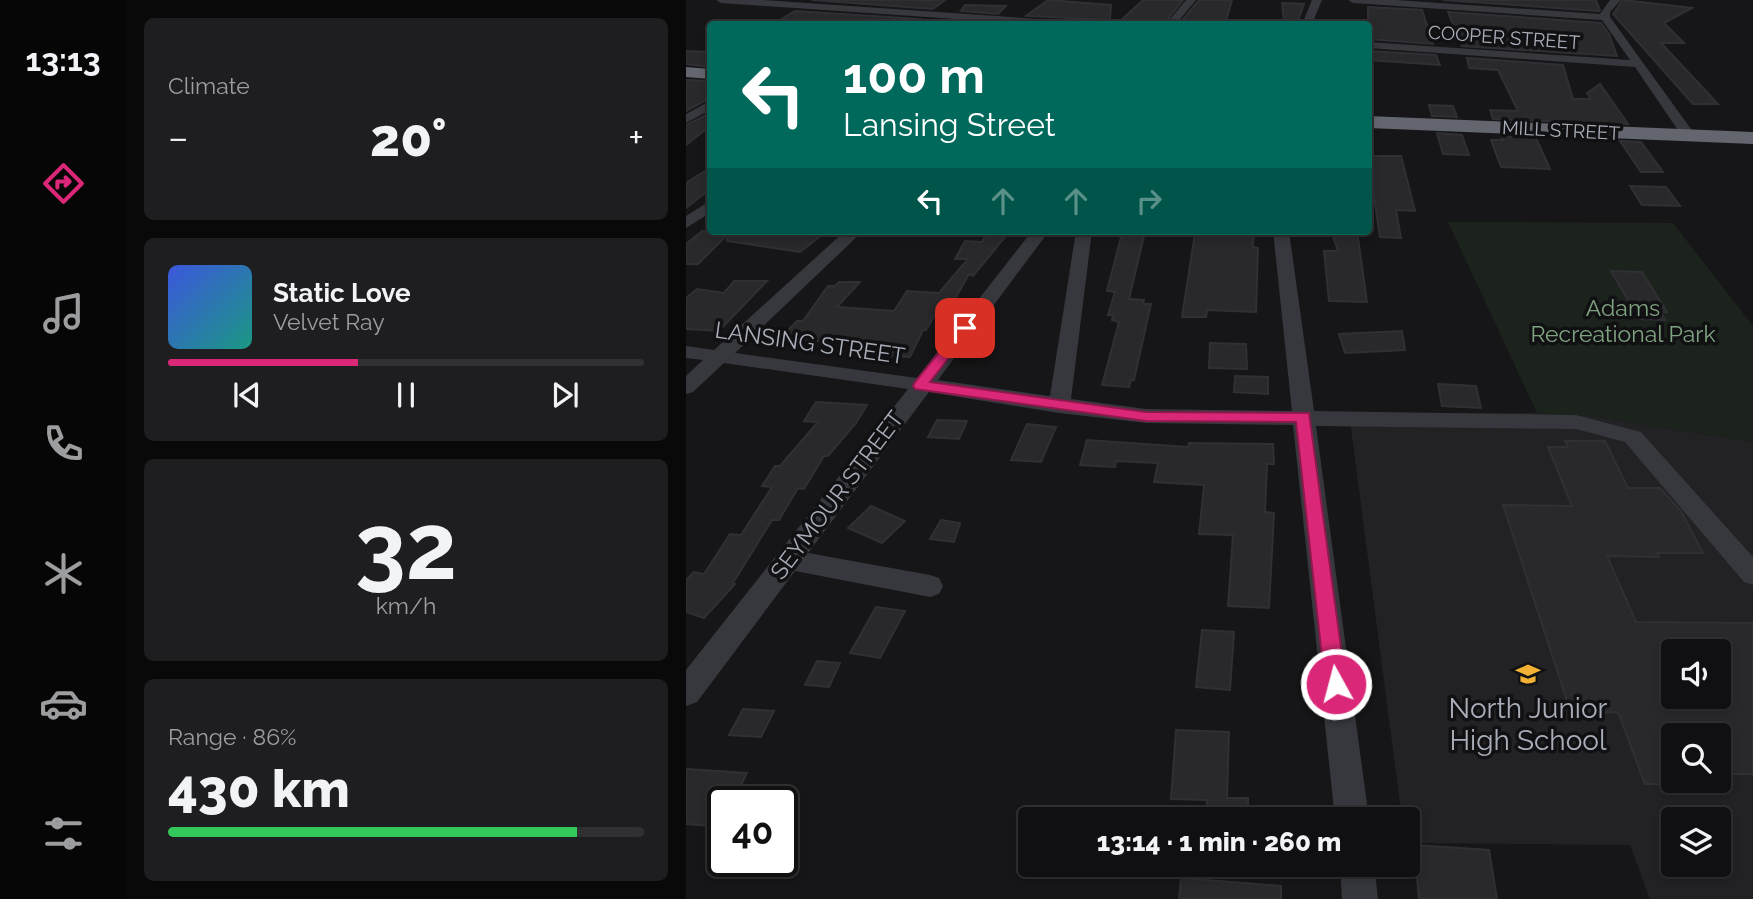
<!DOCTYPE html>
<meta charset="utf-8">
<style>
body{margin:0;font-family:Raleway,sans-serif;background:#1e1e20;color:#f1f3f6;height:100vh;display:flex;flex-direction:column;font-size:26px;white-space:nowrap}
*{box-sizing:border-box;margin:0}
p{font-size:23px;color:#9c9d9f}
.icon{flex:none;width:38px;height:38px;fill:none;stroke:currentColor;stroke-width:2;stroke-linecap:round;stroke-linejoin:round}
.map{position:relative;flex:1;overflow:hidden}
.details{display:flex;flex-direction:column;gap:18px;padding:18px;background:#09090a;width:560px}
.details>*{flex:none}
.guide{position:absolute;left:21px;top:21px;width:665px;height:214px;border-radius:7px;box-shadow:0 4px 10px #0003,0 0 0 2px #303032;background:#00695c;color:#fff;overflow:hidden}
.fabs{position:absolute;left:975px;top:639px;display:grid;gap:14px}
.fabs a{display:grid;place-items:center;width:70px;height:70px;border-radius:7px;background:#101012;box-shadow:0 4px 10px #0003,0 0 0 2px #303032;font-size:35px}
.speed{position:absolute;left:21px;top:786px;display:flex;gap:14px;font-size:35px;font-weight:700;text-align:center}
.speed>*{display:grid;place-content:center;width:91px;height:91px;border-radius:50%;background:#101012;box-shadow:0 4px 10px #0003,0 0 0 2px #303032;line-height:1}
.speed .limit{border:4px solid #111;border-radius:10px;background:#fff;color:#111}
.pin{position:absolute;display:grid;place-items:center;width:60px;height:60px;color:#fff;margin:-30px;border-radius:14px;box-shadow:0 4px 10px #0006}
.me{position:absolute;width:77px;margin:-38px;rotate:353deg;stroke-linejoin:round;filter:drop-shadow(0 0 5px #0008)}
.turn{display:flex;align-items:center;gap:24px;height:147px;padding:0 21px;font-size:32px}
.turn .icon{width:91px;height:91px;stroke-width:2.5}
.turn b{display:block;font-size:49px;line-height:60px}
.lanes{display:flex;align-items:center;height:66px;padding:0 21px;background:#0003;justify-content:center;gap:35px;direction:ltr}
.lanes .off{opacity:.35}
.big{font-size:52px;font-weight:800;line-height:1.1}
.details .card{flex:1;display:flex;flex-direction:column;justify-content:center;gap:10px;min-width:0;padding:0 24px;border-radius:10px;background:#1e1e20}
.details .dial{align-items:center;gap:0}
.dial b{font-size:91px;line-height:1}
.song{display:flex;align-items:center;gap:21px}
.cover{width:84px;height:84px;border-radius:10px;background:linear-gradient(135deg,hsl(230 70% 55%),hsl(170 70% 35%))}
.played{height:7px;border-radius:4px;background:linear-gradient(90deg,#db2777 40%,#303032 40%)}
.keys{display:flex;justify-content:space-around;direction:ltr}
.heat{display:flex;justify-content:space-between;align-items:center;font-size:38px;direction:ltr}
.charge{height:10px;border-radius:5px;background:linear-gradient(90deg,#34c759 86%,#303032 0)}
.trip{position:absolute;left:332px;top:807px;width:402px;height:70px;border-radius:7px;background:#101012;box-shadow:0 4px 10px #0003,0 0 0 2px #303032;font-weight:800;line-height:70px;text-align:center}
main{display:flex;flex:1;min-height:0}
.tab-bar{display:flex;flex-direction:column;width:126px;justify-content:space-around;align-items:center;background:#060607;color:#9c9d9f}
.tab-bar .icon{width:49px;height:49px}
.tab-bar .selected{color:#db2777}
.tab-bar b{font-size:32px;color:#f1f3f6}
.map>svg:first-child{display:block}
</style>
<main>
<nav class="tab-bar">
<b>13:13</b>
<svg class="icon selected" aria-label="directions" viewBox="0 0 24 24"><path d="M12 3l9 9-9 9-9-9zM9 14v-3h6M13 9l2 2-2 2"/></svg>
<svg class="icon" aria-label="music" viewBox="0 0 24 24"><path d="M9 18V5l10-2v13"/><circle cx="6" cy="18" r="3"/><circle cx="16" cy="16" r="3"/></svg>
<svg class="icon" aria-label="phone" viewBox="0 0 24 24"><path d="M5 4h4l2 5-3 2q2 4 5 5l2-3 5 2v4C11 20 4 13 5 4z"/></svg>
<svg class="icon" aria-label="climate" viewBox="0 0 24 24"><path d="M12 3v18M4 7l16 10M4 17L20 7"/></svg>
<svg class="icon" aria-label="car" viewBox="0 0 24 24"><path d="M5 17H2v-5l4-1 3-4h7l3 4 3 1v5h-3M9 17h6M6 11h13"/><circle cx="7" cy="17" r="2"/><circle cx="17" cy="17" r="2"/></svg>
<svg class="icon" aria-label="filters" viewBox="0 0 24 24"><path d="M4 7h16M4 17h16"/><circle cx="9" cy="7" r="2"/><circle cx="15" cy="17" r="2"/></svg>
</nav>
<section class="details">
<div class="card"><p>Climate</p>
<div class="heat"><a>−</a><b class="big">20°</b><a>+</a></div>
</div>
<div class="card">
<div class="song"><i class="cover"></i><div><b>Static Love</b><p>Velvet Ray</p></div></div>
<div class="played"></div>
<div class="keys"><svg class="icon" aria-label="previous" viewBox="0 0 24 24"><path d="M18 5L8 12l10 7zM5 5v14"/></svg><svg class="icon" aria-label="pause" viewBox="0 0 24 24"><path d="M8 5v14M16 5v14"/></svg><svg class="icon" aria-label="next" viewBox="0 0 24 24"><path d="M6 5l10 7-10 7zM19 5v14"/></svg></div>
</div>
<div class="card dial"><b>32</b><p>km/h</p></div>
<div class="card"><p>Range · 86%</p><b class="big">430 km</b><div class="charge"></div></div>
</section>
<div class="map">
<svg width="1067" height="899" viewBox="0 0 1067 899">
<rect width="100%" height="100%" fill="#161618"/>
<!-- built -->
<path fill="#222225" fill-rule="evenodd" d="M663 413H851L906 416 1067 442V899H964L944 845 723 843V819H716ZM987 651H1032V696H987ZM987 735H1032V780H987ZM987 819H1032V864H987Z"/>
<!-- green -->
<polygon fill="#1c231d" points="762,222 987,223 1067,326 1067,442 906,416 851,413"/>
<!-- building -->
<g fill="#29292c" stroke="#303034" stroke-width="2" fill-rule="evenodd">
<polygon points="126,0 259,0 247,9"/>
<polygon points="362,0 425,5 424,20 340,16"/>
<polygon points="457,0 497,0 478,24 431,24"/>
<polygon points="513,0 546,0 539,24 493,24"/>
<polygon points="757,0 910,0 914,10 913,11"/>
<polygon points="937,0 1006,8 978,23 998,43 975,43 1032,104 1007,104 927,14"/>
<polygon points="596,3 618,4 611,23 598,23"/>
<polygon points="279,5 320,6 312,14 275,11"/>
<polygon points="682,7 736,10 747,44 682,39"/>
<polygon points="109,11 234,19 228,24 92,21"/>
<polygon points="762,12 915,23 923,34 931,56 776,46"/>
<polygon points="0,51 24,52 24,67 0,64"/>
<polygon points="682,51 750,55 754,65 682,60"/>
<polygon points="781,58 877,65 887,99 905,99 901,93 914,84 942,124 807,119 804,110 832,111 812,70 783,68"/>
<polygon points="0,80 24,81 24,98 0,111"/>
<polygon points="743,105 767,106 771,117 746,116"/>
<polygon points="24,113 24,126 0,145 0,125"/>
<polygon points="751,133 776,135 783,155 757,154"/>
<polygon points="815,136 850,138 864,169 815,167 805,140 817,140"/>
<polygon points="934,141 955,142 977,172 955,172"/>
<polygon points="682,156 715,156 729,211 710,210 715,238 694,237"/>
<polygon points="24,168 24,193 19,193 0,208 0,183"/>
<polygon points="944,186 980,187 994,206 956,205"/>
<polygon points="16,231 42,234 42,231 141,231 114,252 41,241 42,234 12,264 0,264 0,244"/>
<polygon points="302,231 324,231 287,276 283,274 260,315 249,315 240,330 237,330 224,357 205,356 208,350 168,348 171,343 93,339 111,321 117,321 142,286 149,286 153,282 174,282 151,307 208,311 221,291 253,293 282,259 269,259 279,241 296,242"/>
<polygon points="548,231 568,231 567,247 572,248 570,312 521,310 520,317 496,317 509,233 548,234"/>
<polygon points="645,231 671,231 681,302 643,301 638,251 652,251"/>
<polygon points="458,236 443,299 458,300 457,304 465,304 448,380 445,380 443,387 416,385 433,322 426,320 427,315 422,315 429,292 421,291 435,237"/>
<polygon points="925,271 956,272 981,312 975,312 979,320 953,319"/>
<polygon points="48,281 81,281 33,331 0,329 0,298 11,289 38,293"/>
<polygon points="716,331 719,350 659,353 653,334"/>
<polygon points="524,343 560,344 561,369 523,368"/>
<polygon points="549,376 582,377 582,394 548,392"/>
<polygon points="752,384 790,386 795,408 756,406"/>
<polygon points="130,402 181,405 170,423 142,456 138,456 118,489 112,488 93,520 86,520 47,583 49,584 18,618 0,612 0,580 8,572 18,574 44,534 55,535 86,487 76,486 89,466 94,466 132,422 118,421"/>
<polygon points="251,420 281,421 273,439 242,437"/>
<polygon points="341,424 370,427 355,462 325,460"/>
<polygon points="401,440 502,447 503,443 587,444 588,464 581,464 579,512 588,513 583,608 542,606 547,535 513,534 518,485 468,482 472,463 430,461 429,467 394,465"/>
<path d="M879 441H919L942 488H974L995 511 1017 553H971L973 557 921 556 950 622 1067 623V774H1032V735H987V784H959L932 712 885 713 817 505 886 506 862 447H882ZM987 651H1032V696H987Z"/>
<polygon points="185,506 219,521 196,543 162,528"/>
<polygon points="255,520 274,523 268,542 244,539"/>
<polygon points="190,607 219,611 194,658 164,653"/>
<polygon points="516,630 548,632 544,690 510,687"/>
<polygon points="131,661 154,663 143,687 119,685"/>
<polygon points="57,709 88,711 75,737 43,735"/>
<polygon points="490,730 543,732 541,798 562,798 562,819 521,819 521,800 485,799"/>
<polygon points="0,769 61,773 47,802 37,802 37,827 0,824"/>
<polygon points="728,845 803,850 811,899 733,899"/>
<polygon points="495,878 595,886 595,899 493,899"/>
</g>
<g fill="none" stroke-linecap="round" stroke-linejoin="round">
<!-- minor -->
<g fill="#37383d" fill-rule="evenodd">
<polygon points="30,0 77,0 381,21 386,24 344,24 35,3"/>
<polygon points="500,0 510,0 490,24 480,24"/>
<polygon points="626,0 636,0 626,24 616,24"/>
<polygon points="662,0 710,0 914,14 924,0 935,0 924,12 924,17 1010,136 1008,139 998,139 949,67 682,48 682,42 944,60 916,20 667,3"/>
<polygon points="24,101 24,110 0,123 0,114"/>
<polygon points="24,201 24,213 0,228 0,216"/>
<polygon points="159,231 177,231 49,353 231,378 346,231 363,231 252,380 364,396 390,231 406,231 385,399 460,409 606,411 587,231 603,231 628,411 890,415 955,432 1067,557 1067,585 1058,582 939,442 890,429 630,426 683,819 649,819 607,425 460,423 373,413 243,392 122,553 244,575 253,578 257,586 253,594 244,597 109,571 11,702 0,706 0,670 222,389 38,363 7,392 0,394 0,376 17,360 0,358 0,346 28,350"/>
<polygon points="654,864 688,864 692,899 656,899"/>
</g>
<!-- highway -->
<g fill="#63666e" fill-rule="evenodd">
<polygon points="0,67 24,69 24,79 0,77"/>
<polygon points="682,116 1067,132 1067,144 682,128"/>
</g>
</g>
<!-- route -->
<polygon fill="#db2777" stroke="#8e194d" stroke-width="2" points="279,324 286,328 244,382 460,412 623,413 660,684 657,691 650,693 642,691 639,684 610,422 460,421 229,389 227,386 229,382 275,325"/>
<!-- icons -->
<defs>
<g id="school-bare" transform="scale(1.89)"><path d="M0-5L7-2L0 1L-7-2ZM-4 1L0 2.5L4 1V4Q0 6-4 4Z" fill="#f2b134" stroke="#111113" stroke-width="2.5" paint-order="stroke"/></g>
</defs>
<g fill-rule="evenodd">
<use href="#school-bare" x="842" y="674"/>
</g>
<g text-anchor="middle" stroke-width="7" stroke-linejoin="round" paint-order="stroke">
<!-- far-street labels -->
<g font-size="19" fill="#a8adb8" stroke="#111113">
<text transform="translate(818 37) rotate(4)" y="7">COOPER STREET</text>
<text transform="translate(875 130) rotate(3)" y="7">MILL STREET</text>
</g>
<!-- park labels -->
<g font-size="23" fill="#7fa381" stroke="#111113">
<text x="937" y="316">Adams<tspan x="937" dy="26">Recreational Park</tspan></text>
</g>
<!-- street labels -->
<g font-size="23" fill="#a8adb8" stroke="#111113">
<text transform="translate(124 343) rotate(8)" y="8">LANSING STREET</text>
<text transform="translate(151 495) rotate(-53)" y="8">SEYMOUR STREET</text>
</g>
<!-- near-poi labels -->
<g font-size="28" fill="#a8adb8" stroke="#111113">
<text x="842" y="718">North Junior<tspan x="842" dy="32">High School</tspan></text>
</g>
</g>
</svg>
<div class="fabs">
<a><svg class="icon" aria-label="sound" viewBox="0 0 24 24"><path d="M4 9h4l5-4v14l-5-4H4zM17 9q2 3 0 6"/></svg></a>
<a><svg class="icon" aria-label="search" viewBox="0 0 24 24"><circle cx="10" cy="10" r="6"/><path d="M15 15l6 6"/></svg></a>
<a><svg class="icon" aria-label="layers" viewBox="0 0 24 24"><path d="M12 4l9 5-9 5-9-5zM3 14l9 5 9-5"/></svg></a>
</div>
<div class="speed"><div class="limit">40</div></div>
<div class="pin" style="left:279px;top:328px;background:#d93025"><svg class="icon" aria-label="arrive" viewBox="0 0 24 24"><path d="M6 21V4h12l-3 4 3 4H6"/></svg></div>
<svg class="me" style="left:650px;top:684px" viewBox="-20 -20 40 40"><circle r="17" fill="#db2777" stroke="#fff" stroke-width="3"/><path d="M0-11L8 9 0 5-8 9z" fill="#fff"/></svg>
<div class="trip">13:14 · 1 min · 260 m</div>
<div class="guide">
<div class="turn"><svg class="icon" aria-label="left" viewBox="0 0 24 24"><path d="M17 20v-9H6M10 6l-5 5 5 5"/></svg><div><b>100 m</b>Lansing Street</div></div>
<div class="lanes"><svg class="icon" aria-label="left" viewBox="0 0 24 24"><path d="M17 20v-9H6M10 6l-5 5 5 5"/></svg><svg class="icon off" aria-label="ahead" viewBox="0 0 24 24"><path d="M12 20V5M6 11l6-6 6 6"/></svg><svg class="icon off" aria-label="ahead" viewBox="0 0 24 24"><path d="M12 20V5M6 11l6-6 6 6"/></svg><svg class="icon off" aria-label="right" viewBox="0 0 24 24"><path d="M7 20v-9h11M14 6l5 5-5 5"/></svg></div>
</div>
</div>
</main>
